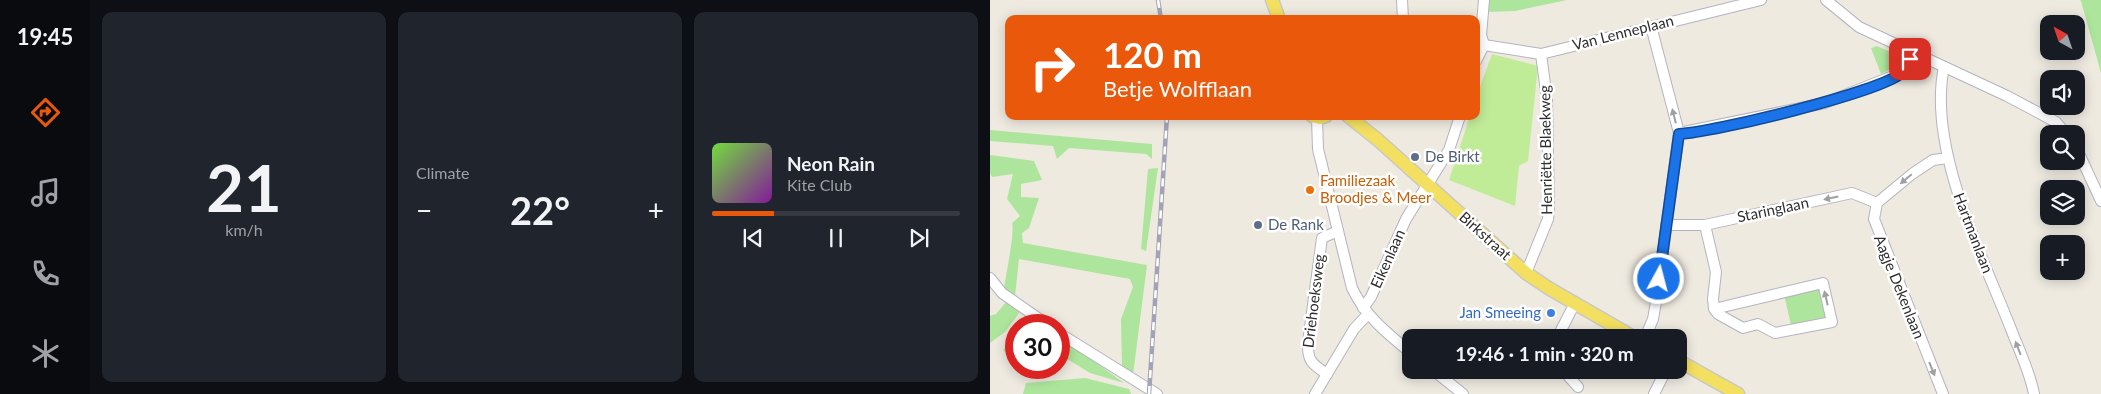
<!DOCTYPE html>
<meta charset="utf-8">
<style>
body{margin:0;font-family:Lato,sans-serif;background:#20242c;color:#f1f3f6;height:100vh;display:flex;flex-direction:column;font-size:19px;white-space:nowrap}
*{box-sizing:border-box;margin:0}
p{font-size:16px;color:#9ea1a6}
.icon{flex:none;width:28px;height:28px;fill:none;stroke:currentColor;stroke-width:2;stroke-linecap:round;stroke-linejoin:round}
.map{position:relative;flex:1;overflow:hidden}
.panel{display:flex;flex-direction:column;gap:12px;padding:12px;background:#0d0f14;width:900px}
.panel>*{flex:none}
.banner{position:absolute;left:15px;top:15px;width:475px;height:105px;border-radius:10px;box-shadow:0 2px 12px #0003;background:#ea580c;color:#fff;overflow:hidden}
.needle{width:32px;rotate:320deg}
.buttons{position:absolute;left:1050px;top:15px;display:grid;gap:10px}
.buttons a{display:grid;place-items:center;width:45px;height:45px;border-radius:10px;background:#171b24;box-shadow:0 2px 12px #0003;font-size:25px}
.speed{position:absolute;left:15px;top:314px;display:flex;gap:10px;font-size:25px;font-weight:700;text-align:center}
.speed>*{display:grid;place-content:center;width:65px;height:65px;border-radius:50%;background:#171b24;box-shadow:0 2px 12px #0003;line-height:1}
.speed .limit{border:8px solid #d22;background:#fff;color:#111}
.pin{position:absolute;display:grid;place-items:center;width:42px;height:42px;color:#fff;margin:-21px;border-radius:10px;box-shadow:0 2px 8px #0006}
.me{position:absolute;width:55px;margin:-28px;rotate:7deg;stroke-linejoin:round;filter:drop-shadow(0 0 4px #0008)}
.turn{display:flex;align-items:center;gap:18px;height:105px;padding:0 15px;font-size:22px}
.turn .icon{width:65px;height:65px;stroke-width:2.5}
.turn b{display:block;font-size:35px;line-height:42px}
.big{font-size:38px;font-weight:700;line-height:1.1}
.panel .card{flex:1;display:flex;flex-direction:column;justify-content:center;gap:8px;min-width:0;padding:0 18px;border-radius:10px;background:#20242c}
.panel .dial{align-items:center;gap:0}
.dial b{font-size:65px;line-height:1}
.song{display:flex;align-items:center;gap:15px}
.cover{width:60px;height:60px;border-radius:8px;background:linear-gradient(135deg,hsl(100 70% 55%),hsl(290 70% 35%))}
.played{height:5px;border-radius:2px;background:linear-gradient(90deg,#ea580c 25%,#363941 25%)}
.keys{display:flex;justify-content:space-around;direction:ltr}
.heat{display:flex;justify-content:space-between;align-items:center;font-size:28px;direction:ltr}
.panel .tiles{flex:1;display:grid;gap:12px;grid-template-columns:repeat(3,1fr)}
.trip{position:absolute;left:412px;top:329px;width:285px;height:50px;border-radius:10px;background:#171b24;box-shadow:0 2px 12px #0003;font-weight:700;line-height:50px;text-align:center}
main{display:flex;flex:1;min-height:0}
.dock{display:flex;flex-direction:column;width:90px;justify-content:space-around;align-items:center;background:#090b0e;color:#9ea1a6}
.dock .icon{width:35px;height:35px}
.dock .on{color:#ea580c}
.dock b{font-size:22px;color:#f1f3f6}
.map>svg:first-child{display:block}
</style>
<main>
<nav class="dock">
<b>19:45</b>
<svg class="icon on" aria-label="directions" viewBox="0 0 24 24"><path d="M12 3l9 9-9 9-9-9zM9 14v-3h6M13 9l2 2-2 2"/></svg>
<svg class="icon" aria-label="music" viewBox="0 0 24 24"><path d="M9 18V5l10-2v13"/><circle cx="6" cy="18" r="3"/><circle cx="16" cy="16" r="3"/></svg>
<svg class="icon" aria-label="phone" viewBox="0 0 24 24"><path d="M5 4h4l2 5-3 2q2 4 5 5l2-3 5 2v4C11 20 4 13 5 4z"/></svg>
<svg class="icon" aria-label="climate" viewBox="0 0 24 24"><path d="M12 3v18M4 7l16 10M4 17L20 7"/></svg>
</nav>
<section class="panel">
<div class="tiles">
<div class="card dial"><b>21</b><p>km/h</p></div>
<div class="card"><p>Climate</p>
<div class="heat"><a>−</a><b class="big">22°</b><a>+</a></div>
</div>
<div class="card">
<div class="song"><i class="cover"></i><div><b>Neon Rain</b><p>Kite Club</p></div></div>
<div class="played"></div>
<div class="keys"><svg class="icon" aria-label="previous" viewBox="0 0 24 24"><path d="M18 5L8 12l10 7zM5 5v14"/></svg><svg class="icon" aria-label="pause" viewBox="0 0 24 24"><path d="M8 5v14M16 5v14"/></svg><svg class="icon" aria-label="next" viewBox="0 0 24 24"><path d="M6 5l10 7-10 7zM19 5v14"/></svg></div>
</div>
</div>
</section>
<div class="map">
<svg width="1111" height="394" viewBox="0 0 1111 394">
<rect width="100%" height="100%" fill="#eeeae0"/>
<!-- green -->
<g fill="#aee59c">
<polygon points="496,0 577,0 525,11 497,12"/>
<polygon points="1090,0 1111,0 1111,73 1091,1"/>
<polygon points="887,46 907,55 908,62 906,66 891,74 881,48"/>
<polygon points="0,130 162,144 162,159 156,154 79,148 67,159 63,146 0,141"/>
<path d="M0 155 44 161 52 180 31 184V197L49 198 39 228 32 233 33 243 157 265 143 375 132 369 131 319 143 287 140 279 29 259 25 296 14 288C16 275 25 231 22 223L30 216 17 199 23 174 2 177 0 173Z"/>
<polygon points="168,168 156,251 151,249 158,169"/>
<polygon points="831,286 839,320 802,330 794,294"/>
<polygon points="18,300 32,309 15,332 0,343 0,316 6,314"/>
<polygon points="69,336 134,383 100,373 69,354"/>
<polygon points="26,337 26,354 20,355 13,350"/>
<polygon points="95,378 139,389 141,394 33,394 36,383"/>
</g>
<!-- pitch -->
<polygon fill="#c0ec98" points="502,54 548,66 538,161 529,166 525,206 459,180 480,116 486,116 486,98"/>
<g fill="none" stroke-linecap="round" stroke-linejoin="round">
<!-- minor casing -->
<g stroke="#b3b4c0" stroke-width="12">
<g id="minor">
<polyline points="412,0 413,19"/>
<polyline points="836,0 869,27 1017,96 1066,122 1076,134"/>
<polyline points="494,45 551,54 771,0"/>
<polyline points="486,61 494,45 491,35 494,0"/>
<path d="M954 67C937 147 992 255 1021 329 1029 350 1040 372 1044 394"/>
<path d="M327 118 328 149 362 288C375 316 398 334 421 353"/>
<polyline points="689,133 835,103 913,72 922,53"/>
<polyline points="1086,147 1111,201"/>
<polyline points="676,225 715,225 862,193 887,203"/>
<polyline points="715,225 726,272 723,299 724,309 833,283 842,322 785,333 768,324 753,328 728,314 724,309"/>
<polyline points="536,273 558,219 559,210 557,99 551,54"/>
<polyline points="0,278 12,293 58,325"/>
<polyline points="373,308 381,297 416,219 459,150 470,116"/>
<polyline points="69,333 167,394"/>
<polyline points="567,338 585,303"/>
<polyline points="655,338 663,319 666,302 689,133 661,26"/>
<polyline points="443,370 473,394"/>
<polyline points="573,370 588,387"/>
<path d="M337 374C322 364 317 361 318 342L332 238 348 231"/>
<polyline points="325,394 364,329 378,314"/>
<polyline points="664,394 676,370"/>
<polyline points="953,394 884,219 887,203 922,174 943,160 958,158"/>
</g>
</g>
<!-- major casing -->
<g stroke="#c8c8c8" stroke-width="15">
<g id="major">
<polyline points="282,0 289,19"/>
<polyline points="322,116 330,118 336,116"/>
<polyline points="358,116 388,140 536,273 560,289 645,338"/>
<polyline points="689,361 748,394"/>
</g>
</g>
<!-- minor -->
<use href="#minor" stroke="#fff" stroke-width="10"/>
<!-- major -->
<use href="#major" stroke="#f3df60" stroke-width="12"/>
<!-- rail casing -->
<g stroke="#a2a3b7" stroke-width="4.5">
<g id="rail">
<polyline points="168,0 171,19"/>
<polyline points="159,394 177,116"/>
</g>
</g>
<!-- rail -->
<use href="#rail" stroke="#fff" stroke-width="2.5" stroke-dasharray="8" stroke-linecap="butt"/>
</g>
<!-- one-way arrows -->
<defs><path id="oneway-solid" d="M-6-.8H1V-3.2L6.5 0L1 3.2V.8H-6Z" transform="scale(1.25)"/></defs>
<g fill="#a0a0a0">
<use href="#oneway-solid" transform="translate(684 116) rotate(-104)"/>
<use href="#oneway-solid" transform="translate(916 179) rotate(140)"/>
<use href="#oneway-solid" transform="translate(841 198) rotate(168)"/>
<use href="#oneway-solid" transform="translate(836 298) rotate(-103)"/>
<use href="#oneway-solid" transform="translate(1028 348) rotate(-111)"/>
<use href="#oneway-solid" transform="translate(942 369) rotate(68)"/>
</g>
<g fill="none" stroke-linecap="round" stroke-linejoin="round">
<!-- route casing -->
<g stroke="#114b97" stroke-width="12">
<path id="route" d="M669 279 689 134C721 133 892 92 913 72 916 69 918 63 920 59"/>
</g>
<!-- route -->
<use href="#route" stroke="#1a73e8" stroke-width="9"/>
</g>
<!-- markers -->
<g fill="#5c6f8a" stroke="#fff" stroke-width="2">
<circle cx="425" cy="157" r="5"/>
<circle cx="268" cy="225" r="5"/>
</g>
<circle fill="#e8710a" stroke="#fff" stroke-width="2" cx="320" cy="190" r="5"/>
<circle fill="#3f7fe0" stroke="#fff" stroke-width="2" cx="561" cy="313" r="5"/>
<g text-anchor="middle" stroke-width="5" stroke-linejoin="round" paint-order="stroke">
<!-- street labels -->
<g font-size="15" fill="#2d2d2d" stroke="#fff">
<text transform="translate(633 33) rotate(-14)" y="5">Van Lenneplaan</text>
<text transform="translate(556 150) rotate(-91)" y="5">Henriëtte Blaekweg</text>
<text transform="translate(783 210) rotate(-12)" y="5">Staringlaan</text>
<text transform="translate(983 233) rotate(69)" y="5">Hartmanlaan</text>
<text transform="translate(495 236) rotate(42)" y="5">Birkstraat</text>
<text transform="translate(398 259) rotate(-66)" y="5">Eikenlaan</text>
<text transform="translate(909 287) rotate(68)" y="5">Aagje Dekenlaan</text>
<text transform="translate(324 301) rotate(-83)" y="5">Driehoeksweg</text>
</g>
<!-- service labels -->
<g font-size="15" fill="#4e5e75" stroke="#fff" text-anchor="start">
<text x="435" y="162">De Birkt</text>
<text x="278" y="230">De Rank</text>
</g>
<!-- food labels -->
<g font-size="15" fill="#c56008" stroke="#fff" text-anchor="start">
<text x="330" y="186">Familiezaak<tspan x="330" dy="17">Broodjes &amp; Meer</tspan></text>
</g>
<!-- shop labels -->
<g font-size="15" fill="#366cbe" stroke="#fff" text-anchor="end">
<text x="551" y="318">Jan Smeeing</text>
</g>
</g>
</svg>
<div class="buttons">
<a><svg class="needle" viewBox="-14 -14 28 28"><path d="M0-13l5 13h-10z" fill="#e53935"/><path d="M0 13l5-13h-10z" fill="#9ea1a6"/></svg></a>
<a><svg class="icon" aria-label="sound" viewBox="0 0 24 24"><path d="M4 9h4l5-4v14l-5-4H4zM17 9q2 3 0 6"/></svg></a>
<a><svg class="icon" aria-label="search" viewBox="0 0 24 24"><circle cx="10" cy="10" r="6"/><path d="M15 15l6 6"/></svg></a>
<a><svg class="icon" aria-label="layers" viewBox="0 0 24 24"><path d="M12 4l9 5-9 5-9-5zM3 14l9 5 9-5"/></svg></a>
<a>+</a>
</div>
<div class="speed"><div class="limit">30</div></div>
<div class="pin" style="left:920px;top:59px;background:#d93025"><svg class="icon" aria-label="arrive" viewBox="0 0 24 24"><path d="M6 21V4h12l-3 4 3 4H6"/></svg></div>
<svg class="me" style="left:669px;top:279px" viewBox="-20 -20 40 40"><circle r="17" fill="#1a73e8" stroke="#fff" stroke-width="3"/><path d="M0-11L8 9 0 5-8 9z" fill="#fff"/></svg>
<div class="trip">19:46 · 1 min · 320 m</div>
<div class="banner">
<div class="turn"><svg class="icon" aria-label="right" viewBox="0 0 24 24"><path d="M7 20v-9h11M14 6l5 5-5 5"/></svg><div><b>120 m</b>Betje Wolfflaan</div></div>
</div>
</div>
</main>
